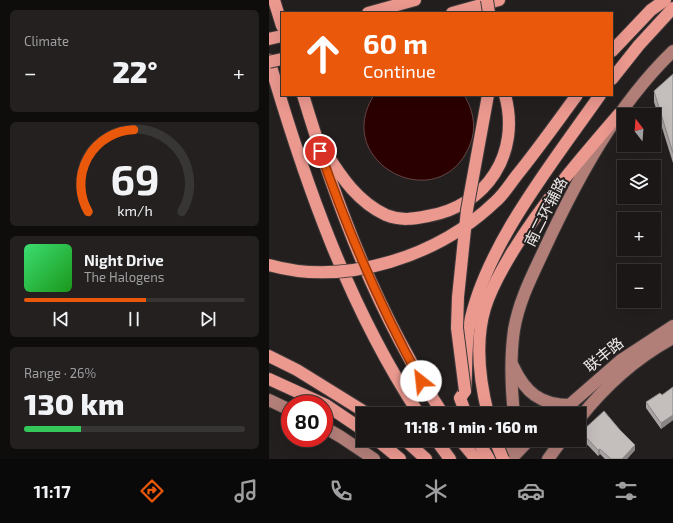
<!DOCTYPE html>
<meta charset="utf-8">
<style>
body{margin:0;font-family:"Exo 2","Noto Sans SC",sans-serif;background:#23201f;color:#f1f3f6;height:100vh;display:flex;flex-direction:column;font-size:15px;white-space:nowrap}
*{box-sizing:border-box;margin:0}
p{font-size:13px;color:#9f9fa1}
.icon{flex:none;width:22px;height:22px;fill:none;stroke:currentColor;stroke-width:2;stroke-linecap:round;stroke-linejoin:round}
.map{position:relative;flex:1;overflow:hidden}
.panel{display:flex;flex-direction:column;gap:10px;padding:10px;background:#0e0d0c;width:269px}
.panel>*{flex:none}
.hud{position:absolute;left:12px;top:12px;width:332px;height:84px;border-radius:0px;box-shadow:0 4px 16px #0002,0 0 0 1px #383635;background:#ea580c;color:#fff;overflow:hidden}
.needle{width:26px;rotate:343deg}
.fabs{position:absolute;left:348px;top:108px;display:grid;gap:8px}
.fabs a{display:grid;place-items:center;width:44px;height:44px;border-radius:0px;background:#1a1716;box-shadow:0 4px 16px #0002,0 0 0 1px #383635;font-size:20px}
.speed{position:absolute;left:12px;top:395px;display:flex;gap:8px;font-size:20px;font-weight:700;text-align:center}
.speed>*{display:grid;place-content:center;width:52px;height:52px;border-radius:50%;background:#1a1716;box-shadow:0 4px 16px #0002,0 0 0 1px #383635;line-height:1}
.speed .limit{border:6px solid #d22;background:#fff;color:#111}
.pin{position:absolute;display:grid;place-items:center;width:34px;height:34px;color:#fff;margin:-17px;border:2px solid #fff;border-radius:50%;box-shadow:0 1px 4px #0007}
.me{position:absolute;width:44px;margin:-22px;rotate:331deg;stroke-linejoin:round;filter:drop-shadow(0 0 3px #0008)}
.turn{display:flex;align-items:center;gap:14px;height:84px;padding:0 16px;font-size:18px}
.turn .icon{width:52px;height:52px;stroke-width:2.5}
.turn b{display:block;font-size:28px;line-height:34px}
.big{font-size:30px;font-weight:800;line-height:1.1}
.panel .widget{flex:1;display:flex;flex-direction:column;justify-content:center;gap:6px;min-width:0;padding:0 14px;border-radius:6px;background:#23201f}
.panel .dial{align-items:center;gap:0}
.dial svg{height:104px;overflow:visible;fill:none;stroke:#383635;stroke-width:7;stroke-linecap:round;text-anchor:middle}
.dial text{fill:#f1f3f6;stroke:none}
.song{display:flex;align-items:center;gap:12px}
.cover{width:48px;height:48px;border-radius:6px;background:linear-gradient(135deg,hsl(140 70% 55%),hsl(120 70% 35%))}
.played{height:4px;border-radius:2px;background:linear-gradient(90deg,#ea580c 55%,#383635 55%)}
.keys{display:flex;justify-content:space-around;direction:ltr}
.heat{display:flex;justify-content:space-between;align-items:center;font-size:22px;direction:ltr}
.charge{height:6px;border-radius:3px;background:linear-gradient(90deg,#34c759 26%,#383635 0)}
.trip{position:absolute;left:87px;top:407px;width:230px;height:40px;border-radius:0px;background:#1a1716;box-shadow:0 4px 16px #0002,0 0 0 1px #383635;font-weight:800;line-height:40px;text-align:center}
.dock{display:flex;height:64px;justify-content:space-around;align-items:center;background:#0a0909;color:#9f9fa1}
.dock .icon{width:28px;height:28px}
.dock .current{color:#ea580c}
.dock b{font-size:18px;color:#f1f3f6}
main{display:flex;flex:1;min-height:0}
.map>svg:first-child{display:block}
</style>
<main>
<section class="panel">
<div class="widget"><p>Climate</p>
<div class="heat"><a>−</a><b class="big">22°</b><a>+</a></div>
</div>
<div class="widget dial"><svg viewBox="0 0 100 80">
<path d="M14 69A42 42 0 1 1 86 69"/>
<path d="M14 69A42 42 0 0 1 49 6" stroke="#ea580c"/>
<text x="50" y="56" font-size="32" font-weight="700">69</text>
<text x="50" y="72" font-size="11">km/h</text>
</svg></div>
<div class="widget">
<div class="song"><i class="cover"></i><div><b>Night Drive</b><p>The Halogens</p></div></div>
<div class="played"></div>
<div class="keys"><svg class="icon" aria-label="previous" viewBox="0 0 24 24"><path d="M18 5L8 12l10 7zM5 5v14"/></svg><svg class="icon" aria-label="pause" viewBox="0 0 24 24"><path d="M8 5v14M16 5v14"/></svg><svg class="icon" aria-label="next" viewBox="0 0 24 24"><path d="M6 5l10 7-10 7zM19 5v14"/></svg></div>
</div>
<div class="widget"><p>Range · 26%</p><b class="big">130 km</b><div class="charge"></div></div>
</section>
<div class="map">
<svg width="404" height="459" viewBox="0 0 404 459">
<rect width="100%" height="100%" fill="#231f1e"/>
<!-- water -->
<path fill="#2b0001" stroke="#654647" d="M105 95H195C205 111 208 130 200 147 169 218 62 163 105 95Z"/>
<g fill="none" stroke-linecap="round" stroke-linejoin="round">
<!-- major casing -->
<g stroke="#3e3a3a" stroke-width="14">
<g id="major">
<path d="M244 366C256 392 271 405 301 405"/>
<polyline points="0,400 21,410"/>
<path d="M245 414C242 386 241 358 245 330 250 300 264 274 276 248 309 177 348 105 404 51"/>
<polyline points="290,414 352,360 404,326"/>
<path d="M310 419C336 386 367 358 404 338"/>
<polyline points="55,427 72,437 105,459"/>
<polyline points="232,459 244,440"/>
<polyline points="242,459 260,440"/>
<polyline points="279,459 293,440"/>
</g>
</g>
<!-- highway casing -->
<g stroke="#3e3a3a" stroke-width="14">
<g id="highway">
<polyline points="5,0 13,26"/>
<polyline points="99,13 146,0"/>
<polyline points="183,13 230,0"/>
<polyline points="0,39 13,36"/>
<polyline points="343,51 382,10 396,0"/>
<path d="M0 60C36 183 79 306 150 414"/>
<polyline points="343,79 370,45 404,8"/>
<path d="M34 95C68 207 109 316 174 414"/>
<path d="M57 153C73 178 89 202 117 215 132 221 144 219 159 216 218 206 252 153 236 95"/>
<polyline points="0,356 28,370 99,414"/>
<polyline points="0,379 57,405 94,430"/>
<path d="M197 414 191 398 196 391C198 370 196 347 200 327 215 247 285 161 331 95"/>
<path d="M219 414C211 382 206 341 216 308 222 288 233 269 244 251 274 202 312 158 350 114"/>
<polyline points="108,440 131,459"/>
<polyline points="136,440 157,459"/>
<polyline points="167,440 181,459"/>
<polyline points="191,440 207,459"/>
<polyline points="208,440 220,459"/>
</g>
</g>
<!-- major -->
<use href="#major" stroke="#b27e78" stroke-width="12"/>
<!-- highway -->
<use href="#highway" stroke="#eb988f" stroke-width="12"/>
<!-- highway-bridge casing -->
<g stroke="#3e3a3a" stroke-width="14" stroke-linecap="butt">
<g id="highway-bridge">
<polyline points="218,0 220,13"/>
<polyline points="0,62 13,59"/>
<path d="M0 265C77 287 170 256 227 201 235 194 241 184 248 175 269 149 288 122 308 95"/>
<polyline points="196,391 188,328 189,297 198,210 219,95"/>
<polyline points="226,440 234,459"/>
</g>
</g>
<!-- highway-bridge -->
<use href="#highway-bridge" stroke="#eb988f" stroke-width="12"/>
</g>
<!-- wall -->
<g fill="#a9a3a3">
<polygon points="404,74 404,163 385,102 385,91"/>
<polygon points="404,387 404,420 392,429 377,408 377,402 393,395"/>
<polygon points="312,432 366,450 358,459 336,459 331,454 329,456 312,438"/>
</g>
<!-- shaded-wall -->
<g fill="#898584">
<polygon points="404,415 404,420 392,429 392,423"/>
<polygon points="366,445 366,450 358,459 353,459"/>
<polygon points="331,449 331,454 329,456 329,450"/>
</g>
<!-- building -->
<g fill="#c4bebd" stroke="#898584">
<polygon points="404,74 404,153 385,91"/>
<polygon points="404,387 404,415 392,423 377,402 391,393 393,395"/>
<polygon points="335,411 351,430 366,445 353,459 342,459 331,449 329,450 312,432"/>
</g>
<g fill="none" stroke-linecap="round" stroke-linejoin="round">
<!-- route casing -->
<g stroke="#983908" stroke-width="10">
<path id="route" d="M51 151C79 232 110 305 152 381"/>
</g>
<!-- route -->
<use href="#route" stroke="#ea580c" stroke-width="7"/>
</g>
<g text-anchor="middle" stroke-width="4" stroke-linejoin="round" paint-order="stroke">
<!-- street labels -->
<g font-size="15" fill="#edeae9" stroke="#231f1e">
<text transform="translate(277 212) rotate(-63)" y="5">南二环辅路</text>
<text transform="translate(335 355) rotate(-39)" y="5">联丰路</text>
</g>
</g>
</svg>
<div class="fabs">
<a><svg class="needle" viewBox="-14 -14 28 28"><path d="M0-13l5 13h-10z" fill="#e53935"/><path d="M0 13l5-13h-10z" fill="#9f9fa1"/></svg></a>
<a><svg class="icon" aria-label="layers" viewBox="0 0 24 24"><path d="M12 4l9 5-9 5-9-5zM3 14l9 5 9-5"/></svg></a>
<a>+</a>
<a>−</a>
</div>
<div class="speed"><div class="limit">80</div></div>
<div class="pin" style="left:51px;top:151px;background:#d93025"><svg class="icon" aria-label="arrive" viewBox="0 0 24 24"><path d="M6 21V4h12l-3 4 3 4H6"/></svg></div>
<svg class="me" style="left:152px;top:381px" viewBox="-20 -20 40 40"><circle r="19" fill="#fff"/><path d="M0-13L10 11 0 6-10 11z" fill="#ea580c"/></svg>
<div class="trip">11:18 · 1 min · 160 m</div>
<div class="hud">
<div class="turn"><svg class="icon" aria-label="ahead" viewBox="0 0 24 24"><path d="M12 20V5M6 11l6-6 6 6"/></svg><div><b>60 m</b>Continue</div></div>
</div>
</div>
</main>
<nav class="dock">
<b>11:17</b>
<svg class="icon current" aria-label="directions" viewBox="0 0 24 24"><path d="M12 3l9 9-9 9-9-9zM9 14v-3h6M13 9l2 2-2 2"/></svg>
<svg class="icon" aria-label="music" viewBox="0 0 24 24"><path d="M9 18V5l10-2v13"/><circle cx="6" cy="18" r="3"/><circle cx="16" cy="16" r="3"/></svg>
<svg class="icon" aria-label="phone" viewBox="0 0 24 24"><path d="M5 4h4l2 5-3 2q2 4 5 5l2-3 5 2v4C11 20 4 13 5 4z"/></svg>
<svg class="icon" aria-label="climate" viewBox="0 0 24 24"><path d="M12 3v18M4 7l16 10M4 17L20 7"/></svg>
<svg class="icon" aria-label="car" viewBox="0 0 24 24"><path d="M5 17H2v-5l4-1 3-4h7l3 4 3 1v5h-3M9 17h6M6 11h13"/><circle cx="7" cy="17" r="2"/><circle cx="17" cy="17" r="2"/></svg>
<svg class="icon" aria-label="filters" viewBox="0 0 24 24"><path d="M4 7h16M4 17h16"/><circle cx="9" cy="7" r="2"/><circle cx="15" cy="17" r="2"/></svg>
</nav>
